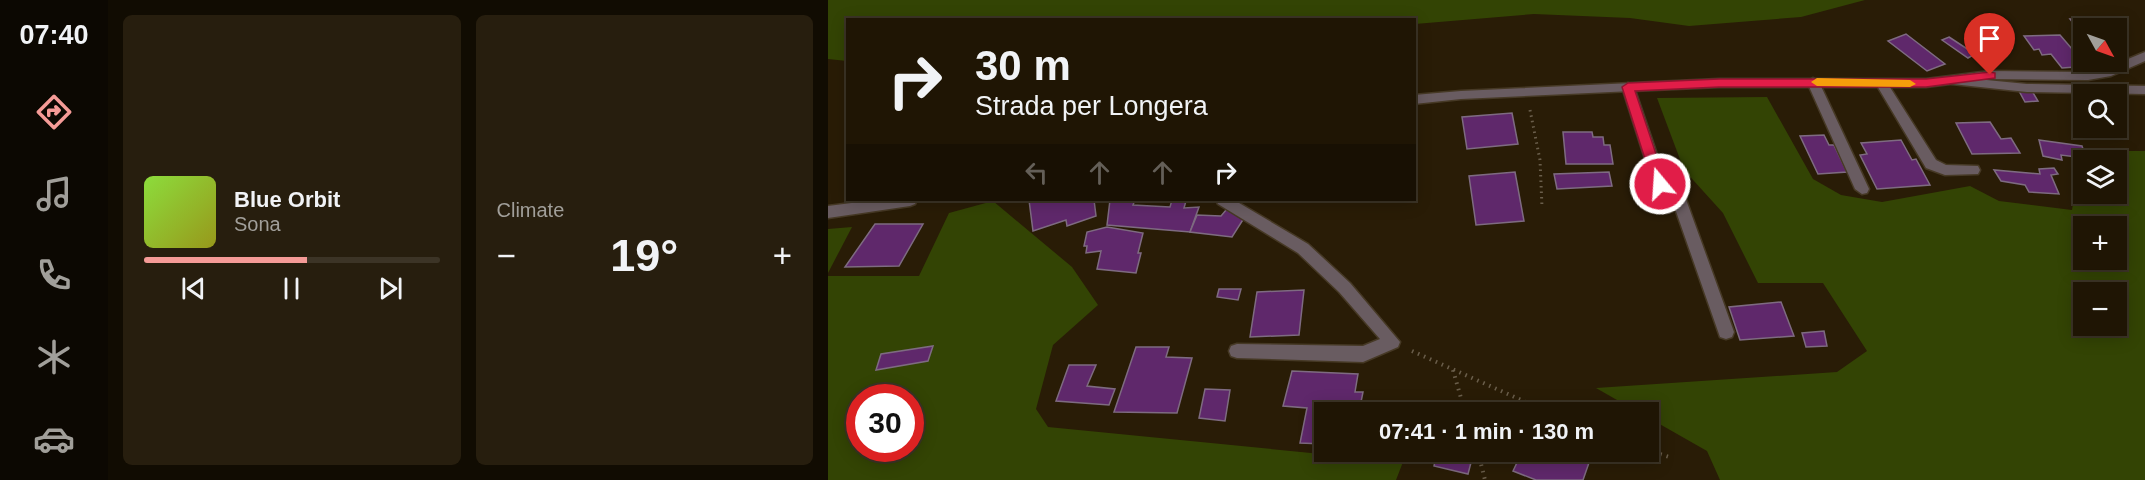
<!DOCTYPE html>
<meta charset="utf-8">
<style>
body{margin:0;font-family:Arial,sans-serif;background:#271e0e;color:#f1f3f6;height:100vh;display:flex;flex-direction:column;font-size:22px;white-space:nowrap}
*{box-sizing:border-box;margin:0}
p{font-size:20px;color:#a19f9a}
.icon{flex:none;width:33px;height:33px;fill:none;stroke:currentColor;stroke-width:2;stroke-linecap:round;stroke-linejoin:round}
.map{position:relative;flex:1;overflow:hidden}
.sheet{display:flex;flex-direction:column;gap:15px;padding:15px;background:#110c02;width:720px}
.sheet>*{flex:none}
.banner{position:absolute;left:18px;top:18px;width:570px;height:183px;border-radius:0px;box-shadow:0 3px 15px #0003,0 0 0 2px #3c3426;background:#1f1504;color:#f1f3f6;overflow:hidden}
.needle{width:39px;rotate:130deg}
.buttons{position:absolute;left:1245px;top:18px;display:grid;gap:12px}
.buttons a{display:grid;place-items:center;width:54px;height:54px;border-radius:0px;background:#1f1504;box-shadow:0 3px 15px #0003,0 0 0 2px #3c3426;font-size:30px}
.speed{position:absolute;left:18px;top:384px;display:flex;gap:12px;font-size:30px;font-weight:700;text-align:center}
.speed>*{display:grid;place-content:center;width:78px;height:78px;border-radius:50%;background:#1f1504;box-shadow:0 3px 15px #0003,0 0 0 2px #3c3426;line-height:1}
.speed .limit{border:9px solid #d22;background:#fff;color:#111}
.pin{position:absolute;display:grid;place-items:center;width:51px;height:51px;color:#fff;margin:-62px -26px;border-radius:50% 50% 50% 0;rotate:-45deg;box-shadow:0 0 6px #0007}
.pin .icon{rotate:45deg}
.me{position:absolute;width:66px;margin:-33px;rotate:342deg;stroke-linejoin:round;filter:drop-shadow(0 0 4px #0008)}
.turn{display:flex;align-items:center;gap:21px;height:126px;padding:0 30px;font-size:27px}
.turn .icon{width:78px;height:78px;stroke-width:2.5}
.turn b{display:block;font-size:42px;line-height:51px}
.lanes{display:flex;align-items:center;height:57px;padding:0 30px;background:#0003;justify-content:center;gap:30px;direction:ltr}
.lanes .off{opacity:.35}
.big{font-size:45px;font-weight:700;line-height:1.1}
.sheet .widget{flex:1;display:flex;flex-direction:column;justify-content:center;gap:9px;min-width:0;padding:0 21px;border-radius:9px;background:#271e0e}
.song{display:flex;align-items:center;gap:18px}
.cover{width:72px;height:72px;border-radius:9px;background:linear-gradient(135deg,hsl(90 70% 55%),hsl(60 70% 35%))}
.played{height:6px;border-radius:3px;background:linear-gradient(90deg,#f59b97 55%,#3c3426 55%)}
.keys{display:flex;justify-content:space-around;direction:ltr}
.heat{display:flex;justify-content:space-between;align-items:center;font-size:33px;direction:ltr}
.sheet .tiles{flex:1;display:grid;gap:15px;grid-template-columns:repeat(2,1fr)}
.trip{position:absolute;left:486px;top:402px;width:345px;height:60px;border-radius:0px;background:#1f1504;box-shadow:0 3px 15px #0003,0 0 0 2px #3c3426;font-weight:700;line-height:60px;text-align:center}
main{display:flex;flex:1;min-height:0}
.dock{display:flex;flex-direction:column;width:108px;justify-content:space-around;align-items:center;background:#0c0802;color:#a19f9a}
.dock .icon{width:42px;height:42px}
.dock .active{color:#f59b97}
.dock b{font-size:27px;color:#f1f3f6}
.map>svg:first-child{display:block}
</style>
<main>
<nav class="dock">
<b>07:40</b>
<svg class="icon active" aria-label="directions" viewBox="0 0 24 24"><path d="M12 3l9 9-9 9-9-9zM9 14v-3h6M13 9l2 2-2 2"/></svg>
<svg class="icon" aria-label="music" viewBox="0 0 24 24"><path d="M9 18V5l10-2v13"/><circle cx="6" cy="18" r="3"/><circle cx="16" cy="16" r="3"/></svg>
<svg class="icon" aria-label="phone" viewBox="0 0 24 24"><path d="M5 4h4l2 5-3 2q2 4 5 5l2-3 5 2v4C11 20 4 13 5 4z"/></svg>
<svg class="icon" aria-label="climate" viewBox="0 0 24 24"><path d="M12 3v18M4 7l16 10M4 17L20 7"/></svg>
<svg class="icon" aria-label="car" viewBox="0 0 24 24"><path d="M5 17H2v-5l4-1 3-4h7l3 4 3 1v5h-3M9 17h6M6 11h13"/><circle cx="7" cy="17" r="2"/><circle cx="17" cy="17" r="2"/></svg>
</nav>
<section class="sheet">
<div class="tiles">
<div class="widget">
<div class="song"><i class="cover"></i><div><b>Blue Orbit</b><p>Sona</p></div></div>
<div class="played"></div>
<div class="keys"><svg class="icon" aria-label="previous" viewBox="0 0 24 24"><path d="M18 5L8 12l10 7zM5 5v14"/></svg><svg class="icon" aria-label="pause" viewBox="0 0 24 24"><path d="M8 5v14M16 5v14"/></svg><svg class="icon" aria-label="next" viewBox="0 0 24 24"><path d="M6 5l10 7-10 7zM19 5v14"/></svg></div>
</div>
<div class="widget"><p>Climate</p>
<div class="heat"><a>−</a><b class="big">19°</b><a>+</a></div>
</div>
</div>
</section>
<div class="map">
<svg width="1317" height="480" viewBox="0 0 1317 480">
<rect width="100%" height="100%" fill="#291c06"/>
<!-- green -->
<g fill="#334404" fill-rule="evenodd">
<polygon points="0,0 1037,0 973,17 861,26 802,18 706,14 587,24 586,20 20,20 19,61 0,59"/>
<path d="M939 97 985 179 1013 195 1054 202 1142 186 1171 201 1244 210 1250 170 1255 172 1256 194H1288V160H1278V151H1317V480H892L879 451 821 418 820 412H810L768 388 1009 372 1039 351 995 283H930L895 213 856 170 829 98ZM1256 226H1288V260H1256ZM1256 292H1288V326H1256Z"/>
<path d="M165 201 244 267 270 305 225 345 208 409 220 427 575 462 568 480H0V276H91L121 213ZM32 398H82V448H32Z"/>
<polygon points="24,227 0,273 0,229"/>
</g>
<!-- building -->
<g fill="#5f286b" stroke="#7e6b81" stroke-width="1.5">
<polygon points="1242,19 1256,19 1264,28 1256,28 1256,42 1247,32 1252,32"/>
<polygon points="1078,34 1117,64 1099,71 1060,41"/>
<polygon points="1232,35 1250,56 1256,55 1256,62 1271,62 1274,65 1234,68 1223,54 1214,55 1211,49 1206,50 1196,36"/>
<polygon points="1121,37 1147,54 1140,58 1114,40"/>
<polygon points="1191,91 1204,91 1210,101 1197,102"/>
<polygon points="684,113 690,144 639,149 634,117"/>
<polygon points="1162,122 1173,139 1183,138 1192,153 1144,154 1128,123"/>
<polygon points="735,132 764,132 765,137 775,137 776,145 782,145 785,164 738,164"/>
<polygon points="996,135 1001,145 1006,145 1019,172 990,174 972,136"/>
<polygon points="1073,140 1084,160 1088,159 1102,185 1049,189 1032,155 1039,154 1033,143"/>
<polygon points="1211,140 1254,146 1258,158 1233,155 1234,160 1215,156"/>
<polygon points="1226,168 1230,174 1223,175 1231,194 1201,192 1197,185 1173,181 1166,170 1212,174 1211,169"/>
<polygon points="687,172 696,221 648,225 641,176"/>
<polygon points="781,172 784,186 729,189 726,174"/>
<polygon points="201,200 266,200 268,216 239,226 238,220 205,231"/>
<polygon points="282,200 307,200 305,205 342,207 344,200 358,201 356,208 371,207 362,232 279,225"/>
<polygon points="398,210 418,215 404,237 362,232 369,215 393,216"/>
<polygon points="47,224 95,224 71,266 17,267"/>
<polygon points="279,227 315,233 310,253 313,253 308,273 269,269 273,251 258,253 259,246 256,246 259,232"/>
<polygon points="391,289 413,289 410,300 389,297"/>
<polygon points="476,290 471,335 422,337 429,292"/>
<polygon points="953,302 966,336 912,340 901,307"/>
<polygon points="996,331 999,346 978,347 974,333"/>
<polygon points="105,346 100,361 48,370 53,354"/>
<polygon points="308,347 341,347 338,357 364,358 349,413 286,412"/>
<polygon points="241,365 268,365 259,386 287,389 281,405 228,401"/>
<polygon points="464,371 530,374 527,392 535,392 531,412 496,412 496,444 472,443 479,408 455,406"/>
<polygon points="377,389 402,390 397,421 371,418"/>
<polygon points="609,452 645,455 640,474 606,466"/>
<polygon points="694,452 751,452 763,457 755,480 708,480 685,471"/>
</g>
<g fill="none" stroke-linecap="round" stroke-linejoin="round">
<!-- minor casing -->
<g stroke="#463925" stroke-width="3">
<g id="minor">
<polygon points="1128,77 1199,84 1317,86 1317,94 1199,92 1124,84 1122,81 1124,78"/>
<polygon points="985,78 991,82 1041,189 1039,193 1034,194 1027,189 979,82"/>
<polygon points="1054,80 1058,81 1108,160 1118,165 1150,166 1152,170 1150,174 1117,175 1098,168 1048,84"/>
<polygon points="800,83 806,87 838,181 854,190 856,194 906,332 904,337 898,339 892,337 843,197 827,188 825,184 794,87"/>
<polygon points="388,200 406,200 480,244 522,283 572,342 570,347 535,362 409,358 403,356 401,351 403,346 409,344 535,346 552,339 511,292 470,253 390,204"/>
</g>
</g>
<!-- tertiary casing -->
<g stroke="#463925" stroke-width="3">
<g id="tertiary">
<polygon points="1317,52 1317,61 1283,76 1260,80 1162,79 1098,87 891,87 633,99 586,104 586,95 633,91 891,79 1098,79 1162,71 1260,72 1276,69"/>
<polygon points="47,200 89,200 87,204 82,206 0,218 0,206"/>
</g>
</g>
<!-- path-far1 -->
<polyline stroke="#6a5e4b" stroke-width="3" stroke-dasharray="1.5 4" stroke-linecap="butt" points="702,110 712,160 714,207"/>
<!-- path -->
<g stroke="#6a5e4b" stroke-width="4" stroke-dasharray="1.5 5" stroke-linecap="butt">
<polyline points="584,351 720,412"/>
<polyline points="625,370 637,412"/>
<polyline points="820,450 844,458"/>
<polyline points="650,452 657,480"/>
</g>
<!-- minor -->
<use href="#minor" fill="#695c61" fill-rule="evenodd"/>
<!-- tertiary -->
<use href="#tertiary" fill="#695c61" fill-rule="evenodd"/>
</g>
<!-- route -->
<polygon fill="#e11d48" stroke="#92132f" stroke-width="1.5" points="1162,72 1167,73 1167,78 1098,87 891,87 807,91 838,184 832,189 825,184 794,87 800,83 891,79 1098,79"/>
<!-- slow -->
<polygon fill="#f59e0b" points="989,78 1082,80 1088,84 1082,87 989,86 983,82"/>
</svg>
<div class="buttons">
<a><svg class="needle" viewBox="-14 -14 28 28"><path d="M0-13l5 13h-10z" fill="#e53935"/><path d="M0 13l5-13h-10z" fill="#a19f9a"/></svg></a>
<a><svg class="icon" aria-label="search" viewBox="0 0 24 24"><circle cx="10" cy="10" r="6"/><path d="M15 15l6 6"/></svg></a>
<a><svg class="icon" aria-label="layers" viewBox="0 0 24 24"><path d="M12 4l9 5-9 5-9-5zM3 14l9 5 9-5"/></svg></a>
<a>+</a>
<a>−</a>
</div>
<div class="speed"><div class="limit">30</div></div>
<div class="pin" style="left:1162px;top:75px;background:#d93025"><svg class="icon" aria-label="arrive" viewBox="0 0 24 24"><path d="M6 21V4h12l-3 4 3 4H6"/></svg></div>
<svg class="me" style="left:832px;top:184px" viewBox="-20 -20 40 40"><circle r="17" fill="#e11d48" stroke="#fff" stroke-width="3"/><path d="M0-11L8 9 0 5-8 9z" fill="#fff"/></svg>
<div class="trip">07:41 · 1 min · 130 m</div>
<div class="banner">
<div class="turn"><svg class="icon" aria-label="right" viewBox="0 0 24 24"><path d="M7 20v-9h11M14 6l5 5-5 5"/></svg><div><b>30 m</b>Strada per Longera</div></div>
<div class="lanes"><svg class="icon off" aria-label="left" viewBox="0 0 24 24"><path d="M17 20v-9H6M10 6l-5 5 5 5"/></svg><svg class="icon off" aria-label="ahead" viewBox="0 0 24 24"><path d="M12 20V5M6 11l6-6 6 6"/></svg><svg class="icon off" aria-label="ahead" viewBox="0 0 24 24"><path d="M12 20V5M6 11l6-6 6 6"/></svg><svg class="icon" aria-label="right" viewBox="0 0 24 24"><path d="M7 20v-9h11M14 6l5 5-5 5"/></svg></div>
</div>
</div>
</main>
